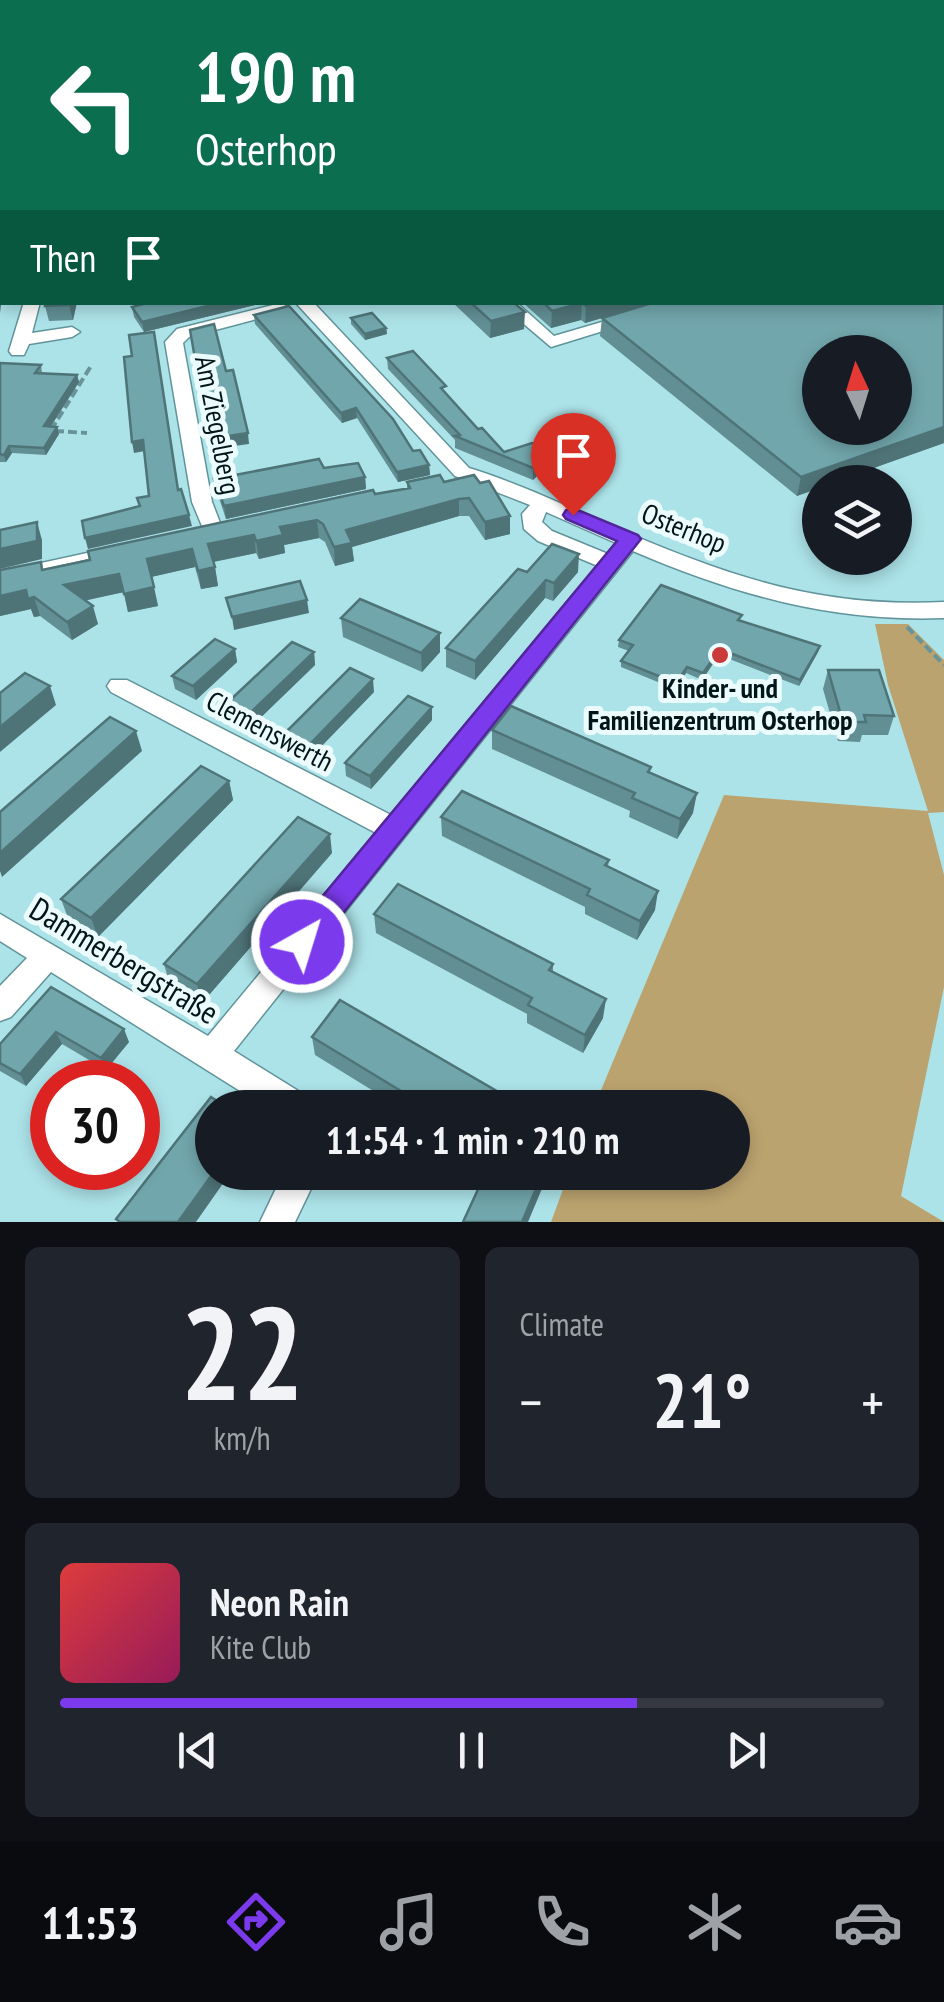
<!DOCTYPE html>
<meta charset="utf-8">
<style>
body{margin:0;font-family:"PT Sans Narrow",sans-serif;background:#20242c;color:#f1f3f6;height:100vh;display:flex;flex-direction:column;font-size:38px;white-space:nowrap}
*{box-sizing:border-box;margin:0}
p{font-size:32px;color:#9ea1a6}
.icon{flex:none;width:55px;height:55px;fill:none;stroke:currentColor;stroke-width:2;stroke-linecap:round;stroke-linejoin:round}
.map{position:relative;height:1222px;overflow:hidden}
.panel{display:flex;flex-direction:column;gap:25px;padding:25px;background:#0d0f14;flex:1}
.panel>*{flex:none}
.guide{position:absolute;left:0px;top:0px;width:945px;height:305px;box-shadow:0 5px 15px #0003;background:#0b6e4f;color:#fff;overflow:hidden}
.needle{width:65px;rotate:356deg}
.tools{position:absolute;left:802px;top:335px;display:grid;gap:20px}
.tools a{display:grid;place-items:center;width:110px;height:110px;border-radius:50%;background:#171b24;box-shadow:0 5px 15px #0003;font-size:50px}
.speed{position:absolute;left:30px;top:1060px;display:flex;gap:20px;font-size:50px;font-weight:700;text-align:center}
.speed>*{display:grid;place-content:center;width:130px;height:130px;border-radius:50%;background:#171b24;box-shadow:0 5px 15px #0003;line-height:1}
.speed .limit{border:15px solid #d22;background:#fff;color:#111}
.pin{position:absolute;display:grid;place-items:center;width:85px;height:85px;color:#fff;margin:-102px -42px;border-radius:50% 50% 50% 0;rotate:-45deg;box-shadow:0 0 10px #0007}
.pin .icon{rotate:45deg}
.me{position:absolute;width:110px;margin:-55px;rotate:39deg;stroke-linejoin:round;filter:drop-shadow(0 0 8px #0008)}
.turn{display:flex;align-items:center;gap:35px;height:210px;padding:0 30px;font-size:45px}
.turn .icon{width:130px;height:130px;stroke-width:2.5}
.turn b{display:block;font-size:70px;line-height:85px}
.then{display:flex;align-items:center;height:95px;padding:0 30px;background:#0003;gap:20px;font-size:38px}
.big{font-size:75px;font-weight:600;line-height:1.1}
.panel .widget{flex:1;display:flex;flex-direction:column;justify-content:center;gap:15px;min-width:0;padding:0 35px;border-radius:15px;background:#20242c}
.panel .dial{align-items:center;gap:0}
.dial b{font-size:130px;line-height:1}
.song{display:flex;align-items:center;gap:30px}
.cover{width:120px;height:120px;border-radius:15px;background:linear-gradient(135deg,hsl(0 70% 55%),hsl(330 70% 35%))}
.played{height:10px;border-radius:5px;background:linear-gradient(90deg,#7c3aed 70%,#363941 70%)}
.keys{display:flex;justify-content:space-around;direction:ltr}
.heat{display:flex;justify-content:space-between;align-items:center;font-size:55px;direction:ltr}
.panel .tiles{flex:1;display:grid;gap:25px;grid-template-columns:1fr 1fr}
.widget:last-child{grid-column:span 2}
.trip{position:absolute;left:195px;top:1090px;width:555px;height:100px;border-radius:50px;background:#171b24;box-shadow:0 5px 15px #0003;font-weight:600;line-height:100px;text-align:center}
.tabs{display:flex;height:160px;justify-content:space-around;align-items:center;background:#090b0e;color:#9ea1a6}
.tabs .icon{width:70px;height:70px}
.tabs .selected{color:#7c3aed}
.tabs b{font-size:45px;color:#f1f3f6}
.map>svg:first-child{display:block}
</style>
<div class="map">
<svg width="944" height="1222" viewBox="0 0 944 1222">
<rect width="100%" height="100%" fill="#ace3e9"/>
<!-- green -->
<polygon fill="#bba36f" points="875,624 908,624 944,660 944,812 928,813 944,875 944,987 901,1196 944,1222 551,1222 569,1173 732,1172 732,1108 594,1107 724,795 928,811 888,685"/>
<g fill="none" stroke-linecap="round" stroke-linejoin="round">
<!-- minor casing -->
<g stroke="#60949a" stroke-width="3">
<g id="minor">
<polygon points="388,0 419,0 420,2 391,2"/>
<rect x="491" y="0" width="10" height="2"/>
<polygon points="593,0 604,0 605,2 595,2"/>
<rect x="942" y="7" width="2" height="6"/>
<rect x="942" y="34" width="2" height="6"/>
<rect x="942" y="59" width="2" height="6"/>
<polygon points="2,117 2,125 0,126 0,118"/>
<rect x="942" y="182" width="2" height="8"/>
<polygon points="24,302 40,302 32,333 72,327 80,332 72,337 29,344 24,355 12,355 9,351"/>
<path d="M295 302H313L469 468C518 483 564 505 611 526 726 575 815 608 944 602V618C831 622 736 595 633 551L234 1051 308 1097 313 1108H267L51 972 11 1017 0 1021V986L27 958 0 941V914L208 1036 376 833 111 692 107 686 111 680H127L391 815 598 566 538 541 524 529 522 514 530 505 455 476ZM546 512 616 543 608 554 552 531 542 522Z"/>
<polygon points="498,302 516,302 554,336 670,302 697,302 551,347"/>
<polygon points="281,303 289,308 287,311 189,337 183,343 212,502 224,533 221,538 207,538 192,502 165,342 177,329"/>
<polygon points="119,546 130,553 127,558 0,586 0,572"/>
<polygon points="284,1172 319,1172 295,1222 260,1222"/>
</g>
</g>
<!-- path -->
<g stroke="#699398" stroke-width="4" stroke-dasharray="9 4" stroke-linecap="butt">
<polyline points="51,430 91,366"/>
<polyline points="55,431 87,433"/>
<polyline points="907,627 944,665"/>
</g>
<!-- minor -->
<use href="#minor" fill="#fff" fill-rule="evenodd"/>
<!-- rail casing -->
<g stroke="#3c5c60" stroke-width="6">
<polyline id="rail" points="370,0 385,2"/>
</g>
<!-- rail -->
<use href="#rail" stroke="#ecfcfe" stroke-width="4" stroke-dasharray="10" stroke-linecap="butt"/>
</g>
<!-- wall -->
<g fill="#618f94">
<polygon points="776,0 915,0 883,2 884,2 779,2"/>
<polygon points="944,249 944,443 834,482 820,482 797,496 600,336 602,318 645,306 585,323 581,320 551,328 522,302 942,302"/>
<polygon points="46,302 77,302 73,320 49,321 45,306"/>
<polygon points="151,302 267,302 144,332 134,317 132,307"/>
<polygon points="452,302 513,302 524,329 490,338"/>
<polygon points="254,315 429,465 430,475 398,482 357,418 342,423 255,324"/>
<polygon points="351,318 386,328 387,334 365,340 351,324"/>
<polygon points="387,358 446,394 478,429 504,452 552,461 533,480 455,448 455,440 388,369"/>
<polygon points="0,363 41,365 42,373 77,375 79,382 50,427 57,427 59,434 46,455 12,453 6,462 0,462"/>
<polygon points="324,468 365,477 366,489 226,519 217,492 214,479"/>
<polygon points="474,475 510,534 485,540 469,516 459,516 352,547 354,561 335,566 325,542 319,538 284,545 285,553 259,559 256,553 214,562 218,586 201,589 195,567 151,577 158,606 128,612 124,592 85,600 98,624 72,640 40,616 34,617 31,609 0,616 0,570 41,562 43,569 407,488 407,482 444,482"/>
<polygon points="527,572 578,572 553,601 545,598 475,680 446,667 446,648"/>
<polygon points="341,618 440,633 440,652 422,672 343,637"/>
<polygon points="741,621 820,646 818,652 799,686 719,655 702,680 686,673 675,689 621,667 621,661 629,651 618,647 619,640"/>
<polygon points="235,649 237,662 196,700 175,689 172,676"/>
<polygon points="314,652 315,665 250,728 228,717 226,704"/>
<polygon points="828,670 894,716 888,735 862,735 860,742 838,741 823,689"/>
<polygon points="374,692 310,758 287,746 285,733"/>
<polygon points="432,720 371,789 346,776 345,763"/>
<polygon points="492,730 650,773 693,813 677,839 629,817 630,811 492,749"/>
<polygon points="229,781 233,800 98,937 68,918 61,899"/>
<polygon points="441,817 609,860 608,867 655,910 637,940 585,914 585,907 442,836"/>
<polygon points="332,853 202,1003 169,982 164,964"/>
<polygon points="374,914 553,964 553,972 603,1018 583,1053 527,1023 527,1014 376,933"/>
<polygon points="51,987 129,1042 106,1070 62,1044 26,1086 0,1071 0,1044"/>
<polygon points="312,1037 507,1108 401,1108 315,1055"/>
</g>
<!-- shaded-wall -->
<g fill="#4f7478">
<polygon points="187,0 207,0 207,2 171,2"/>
<rect x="0" y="34" width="2" height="14"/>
<polygon points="2,99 2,115 0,115 0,100"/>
<polygon points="2,252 2,297 0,313 0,267"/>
<polygon points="70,302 77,302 73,320 69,305"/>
<polygon points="224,302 267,302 144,332 142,322"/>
<polygon points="598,302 655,302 585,323 586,306"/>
<polygon points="582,303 581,320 551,328 552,311"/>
<polygon points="525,312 524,329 490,338 491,321"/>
<polygon points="386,328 387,334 365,340 365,334"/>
<polygon points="77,375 79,382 46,434 44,426"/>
<polygon points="356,408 357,418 342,423 341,413"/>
<polygon points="57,427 59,434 46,455 44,448"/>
<polygon points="944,427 944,443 834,482 820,482 820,488 797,496 801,477"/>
<polygon points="248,433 249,444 211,449 209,439"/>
<polygon points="143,440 145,451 134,453 132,442"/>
<polygon points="9,446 12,453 6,462 4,455"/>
<polygon points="552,450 552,461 533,480 533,468"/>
<polygon points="429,465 430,475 398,482 397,472"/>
<polygon points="365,477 366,489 226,519 224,506"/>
<polygon points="459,499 459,516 352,547 354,561 335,566 334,547 346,530"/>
<polygon points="189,515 192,526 88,549 85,538"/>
<polygon points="510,516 510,534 485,540 485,522"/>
<polygon points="317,520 319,538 284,545 285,553 259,559 256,541 280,527"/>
<polygon points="37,522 42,540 42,559 0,569 0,549"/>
<polygon points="254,535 256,553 212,562 208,544"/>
<polygon points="192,549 195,567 151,577 147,559"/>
<polygon points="579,554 578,572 553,601 554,583"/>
<polygon points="215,567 218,586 201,589 198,571"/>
<polygon points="119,574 124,592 70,604 64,585"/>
<polygon points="546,580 545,598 475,680 475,661"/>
<polygon points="154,587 158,606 128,612 124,594"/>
<polygon points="26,590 34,597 40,616 34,617 31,609 0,616 0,596"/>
<polygon points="307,600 309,613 234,630 232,617"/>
<polygon points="93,606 98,624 72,640 67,622"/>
<polygon points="440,633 440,652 422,672 421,653"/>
<polygon points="820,646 818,652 799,686 800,680"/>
<polygon points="235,649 237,662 196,700 193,686"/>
<polygon points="720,649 719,655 702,680 703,673"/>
<polygon points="314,652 315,665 250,728 248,715"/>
<polygon points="687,667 686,673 675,689 676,683"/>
<polygon points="373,679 374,692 310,758 309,745"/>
<polygon points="50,686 56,705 0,752 0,727"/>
<polygon points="432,707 432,720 371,789 370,776"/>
<polygon points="136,731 142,751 2,877 0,871 0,853"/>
<polygon points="229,781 233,800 98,937 91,918"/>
<polygon points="697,793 693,813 677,839 680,819"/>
<polygon points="330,834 332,853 202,1003 197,984"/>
<polygon points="658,891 655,910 637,940 640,921"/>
<polygon points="606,999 603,1018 583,1053 585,1035"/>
<polygon points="124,1029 129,1042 106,1070 101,1058"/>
<polygon points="56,1032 62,1044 26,1086 20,1074"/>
<polygon points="214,1172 231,1172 196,1222 178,1222"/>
<polygon points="543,1172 549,1172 528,1222 522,1222"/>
</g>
<!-- building -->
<g fill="#71a6ac" stroke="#4f7478" stroke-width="2.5" fill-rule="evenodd">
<polygon points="0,0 187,0 171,2 2,2 2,34 0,34 1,17 0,17"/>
<polygon points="207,0 359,0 370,2 208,2"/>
<polygon points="788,0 881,0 884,2 791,2"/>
<polygon points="2,70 2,99 0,100 0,71"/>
<polygon points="0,137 2,144 1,200 0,197"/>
<polygon points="942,190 944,194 944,219 942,219"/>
<polygon points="0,231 2,231 2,252 0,267"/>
<path d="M944 249V427L801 477 602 318 655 302H942V250ZM820 352H895V428H820Z"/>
<polygon points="46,302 70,302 69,305 45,306"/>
<polygon points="151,302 224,302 142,322 132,307"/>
<polygon points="470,302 513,302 525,312 491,321"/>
<polygon points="543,302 598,302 586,306 582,303 552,311"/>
<polygon points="289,306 393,419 413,451 420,450 429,465 397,472 356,408 341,413 254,315"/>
<polygon points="372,313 386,328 365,334 351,318"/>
<polygon points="214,324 226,371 233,370 248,433 209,439 190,330"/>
<polygon points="154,332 178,490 181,489 189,515 85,538 82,521 140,506 137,498 149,496 143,440 132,442 124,357 132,356 129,335"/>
<polygon points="413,351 446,386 441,388 478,429 482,428 504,452 532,443 552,450 533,468 455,436 460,435 387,358"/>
<polygon points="0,363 41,365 35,373 77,375 44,426 57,427 44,448 9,446 4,455 0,454"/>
<polygon points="319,459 324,468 358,463 365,477 224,506 214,479"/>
<polygon points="440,475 444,482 474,475 480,483 489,481 510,516 485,522 469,498 459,499 346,530 352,543 334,547 323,524 317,520 280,527 283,535 256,541 254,535 208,544 215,567 198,571 192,549 147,559 154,587 124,594 119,574 64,585 93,606 67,622 34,597 28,599 26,590 0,596 0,570 41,562 42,570 90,560 88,551 373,490 375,494 410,488 407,482"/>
<polygon points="37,522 37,541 0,549 0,530"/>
<polygon points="552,544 579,554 554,583 546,580 475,661 446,648 518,569 527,572"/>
<polygon points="300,581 307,600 232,617 226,598"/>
<polygon points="661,585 742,615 738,620 820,646 800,680 720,649 703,673 687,667 676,683 621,661 633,645 619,640"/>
<polygon points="360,599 440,633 421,653 341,618"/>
<polygon points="215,639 235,649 193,686 172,676"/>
<polygon points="292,642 314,652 248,715 226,704"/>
<polygon points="350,668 373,679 309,745 285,733"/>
<polygon points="828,670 879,670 894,716 864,715 866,722 843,722"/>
<polygon points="25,673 50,686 0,727 0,693"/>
<polygon points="408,696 432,707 370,776 345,763"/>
<polygon points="511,706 651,767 648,772 697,793 680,819 632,798 635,793 492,730"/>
<polygon points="110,717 136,731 0,853 0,812"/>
<polygon points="201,766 229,781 91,918 61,899"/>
<polygon points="462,791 609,860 605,865 658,891 640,921 587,895 590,889 441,817"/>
<polygon points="298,817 330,834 197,984 164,964"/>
<polygon points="398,884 553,964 549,970 606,999 585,1035 528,1005 532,998 374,914"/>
<polygon points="51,987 124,1029 101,1058 56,1032 20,1074 0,1063 0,1044"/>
<polygon points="340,1000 507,1097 501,1108 429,1108 312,1037"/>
<polygon points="211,1097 228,1108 212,1108 212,1172 214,1172 178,1222 120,1222 116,1219"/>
<polygon points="486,1172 543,1172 522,1222 463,1222"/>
</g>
<!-- route -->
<polygon fill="#7c3aed" stroke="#51269a" stroke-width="2.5" points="573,508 638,535 641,539 313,951 302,955 292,951 288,942 292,933 617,541 566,519 563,515 566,510"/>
<!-- markers -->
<circle fill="#c93a39" stroke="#ecfcfe" stroke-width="4" cx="720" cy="655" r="10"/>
<g text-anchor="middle" stroke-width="10" stroke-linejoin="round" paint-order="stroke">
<!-- street labels -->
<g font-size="28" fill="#021619" stroke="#ecfcfe">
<text transform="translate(218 425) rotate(79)" y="10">Am Ziegelberg</text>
<text transform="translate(684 528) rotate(22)" y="10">Osterhop</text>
<text transform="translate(270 731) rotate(28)" y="10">Clemenswerth</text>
</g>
<!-- poi labels -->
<g font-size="28" font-weight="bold" fill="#021619" stroke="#ecfcfe">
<text x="720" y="698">Kinder- und<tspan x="720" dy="32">Familienzentrum Osterhop</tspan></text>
</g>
<!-- near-street labels -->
<g font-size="32" fill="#021619" stroke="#ecfcfe">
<text transform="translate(124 961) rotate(31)" y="11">Dammerbergstraße</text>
</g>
</g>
</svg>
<div class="tools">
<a><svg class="needle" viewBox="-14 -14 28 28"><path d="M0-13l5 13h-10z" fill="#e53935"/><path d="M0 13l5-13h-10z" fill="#9ea1a6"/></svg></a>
<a><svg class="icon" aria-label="layers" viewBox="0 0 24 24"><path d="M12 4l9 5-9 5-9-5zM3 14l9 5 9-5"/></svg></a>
</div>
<div class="speed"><div class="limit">30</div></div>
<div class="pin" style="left:573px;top:515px;background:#d93025"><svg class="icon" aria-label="arrive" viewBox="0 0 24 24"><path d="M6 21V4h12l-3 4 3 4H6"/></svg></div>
<svg class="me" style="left:302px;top:942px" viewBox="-20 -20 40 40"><circle r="17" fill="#7c3aed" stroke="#fff" stroke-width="3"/><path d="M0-11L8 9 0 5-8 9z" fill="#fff"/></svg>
<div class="trip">11:54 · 1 min · 210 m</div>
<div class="guide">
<div class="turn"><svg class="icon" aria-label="left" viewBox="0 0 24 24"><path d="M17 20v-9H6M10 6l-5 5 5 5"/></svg><div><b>190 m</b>Osterhop</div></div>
<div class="then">Then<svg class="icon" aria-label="arrive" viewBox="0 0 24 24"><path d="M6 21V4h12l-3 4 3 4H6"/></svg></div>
</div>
</div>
<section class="panel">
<div class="tiles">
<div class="widget dial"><b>22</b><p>km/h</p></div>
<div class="widget"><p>Climate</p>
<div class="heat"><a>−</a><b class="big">21°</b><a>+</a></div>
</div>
<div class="widget">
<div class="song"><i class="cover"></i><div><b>Neon Rain</b><p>Kite Club</p></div></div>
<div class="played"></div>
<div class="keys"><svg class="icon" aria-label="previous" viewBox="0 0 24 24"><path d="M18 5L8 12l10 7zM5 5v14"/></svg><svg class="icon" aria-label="pause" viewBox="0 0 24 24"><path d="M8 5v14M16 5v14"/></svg><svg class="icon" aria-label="next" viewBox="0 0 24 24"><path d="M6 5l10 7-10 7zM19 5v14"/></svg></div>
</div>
</div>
</section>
<nav class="tabs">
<b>11:53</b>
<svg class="icon selected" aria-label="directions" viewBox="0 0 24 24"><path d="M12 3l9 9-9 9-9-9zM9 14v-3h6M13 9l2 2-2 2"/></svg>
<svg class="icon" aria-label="music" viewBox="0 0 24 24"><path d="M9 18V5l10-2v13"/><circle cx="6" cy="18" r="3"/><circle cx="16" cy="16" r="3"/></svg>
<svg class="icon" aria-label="phone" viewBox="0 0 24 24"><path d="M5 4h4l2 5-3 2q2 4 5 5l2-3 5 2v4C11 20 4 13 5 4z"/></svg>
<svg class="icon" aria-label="climate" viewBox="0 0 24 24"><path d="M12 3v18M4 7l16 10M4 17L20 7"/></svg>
<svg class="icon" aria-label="car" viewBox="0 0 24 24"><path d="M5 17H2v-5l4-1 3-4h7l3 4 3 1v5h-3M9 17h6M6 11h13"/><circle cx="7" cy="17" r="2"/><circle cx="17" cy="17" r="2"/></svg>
</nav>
